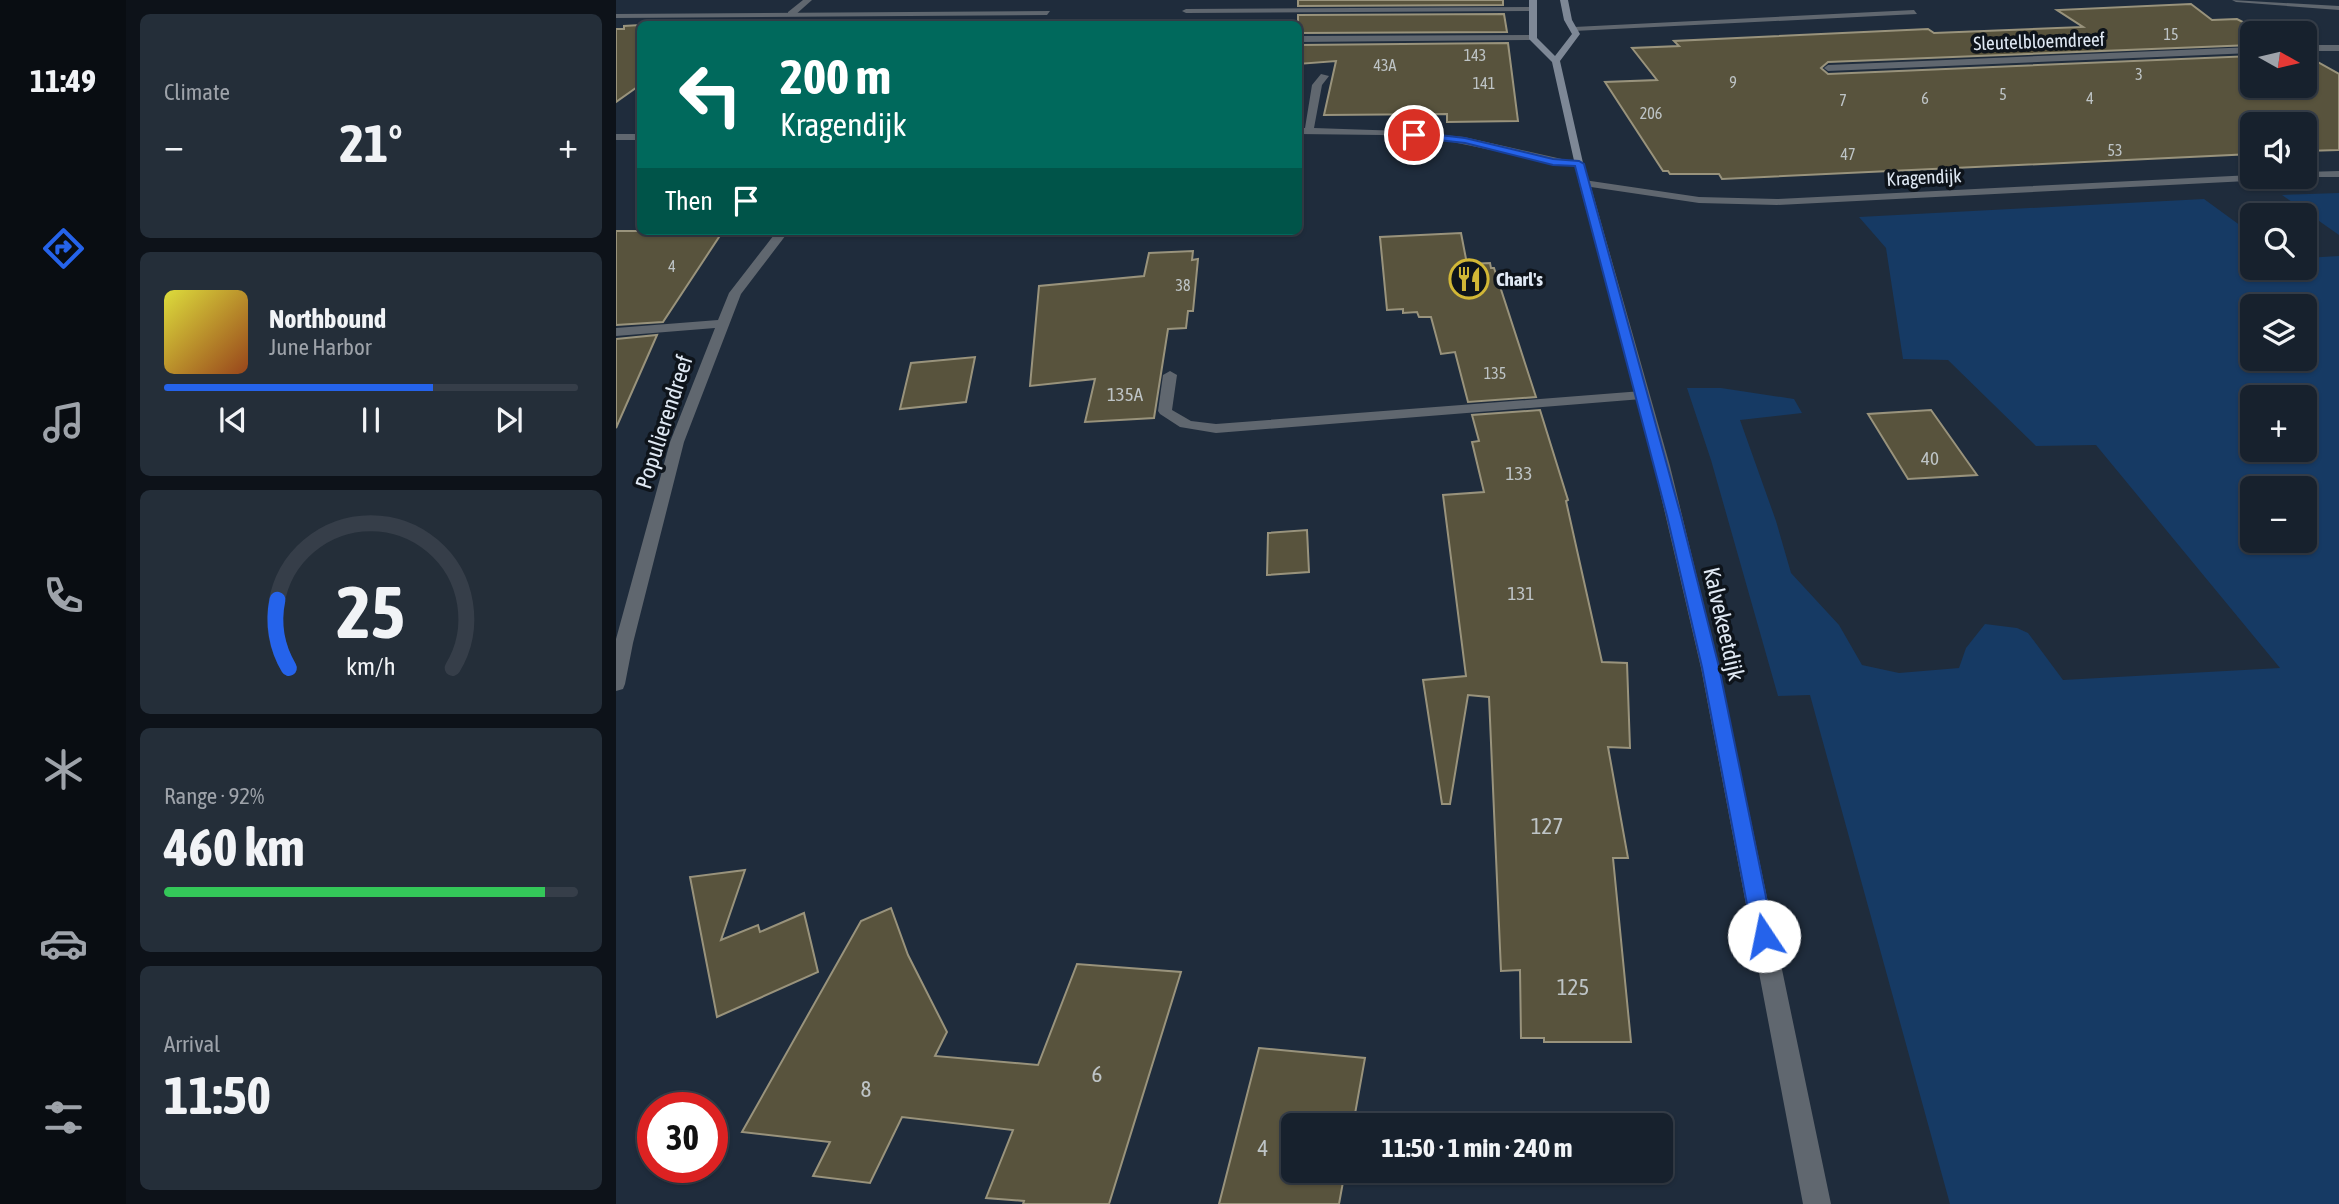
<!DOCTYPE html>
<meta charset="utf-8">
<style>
body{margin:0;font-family:"Asap Condensed",sans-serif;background:#242e39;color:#f1f3f6;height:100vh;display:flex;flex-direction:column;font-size:26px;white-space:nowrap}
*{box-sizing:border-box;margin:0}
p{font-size:23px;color:#9ea3aa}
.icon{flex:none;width:38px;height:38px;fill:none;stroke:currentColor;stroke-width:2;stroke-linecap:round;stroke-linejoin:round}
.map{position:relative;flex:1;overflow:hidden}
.drawer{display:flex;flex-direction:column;gap:14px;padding:14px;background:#0d1219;width:490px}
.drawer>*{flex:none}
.banner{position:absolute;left:21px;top:21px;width:665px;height:214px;border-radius:10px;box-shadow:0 2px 5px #0004,0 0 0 2px #363e49;background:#00695c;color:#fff;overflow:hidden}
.needle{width:46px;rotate:98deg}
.buttons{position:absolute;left:1624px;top:21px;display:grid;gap:14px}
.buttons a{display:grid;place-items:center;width:77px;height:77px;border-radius:10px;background:#17212d;box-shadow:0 2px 5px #0004,0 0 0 2px #363e49;font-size:35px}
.speed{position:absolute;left:21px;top:1092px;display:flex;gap:14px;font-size:35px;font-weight:700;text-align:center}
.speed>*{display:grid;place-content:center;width:91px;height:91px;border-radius:50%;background:#17212d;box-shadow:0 2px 5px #0004,0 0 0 2px #363e49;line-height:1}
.speed .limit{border:10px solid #d22;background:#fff;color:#111}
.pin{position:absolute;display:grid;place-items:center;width:60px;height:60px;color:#fff;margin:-30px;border:4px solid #fff;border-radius:50%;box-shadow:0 2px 7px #0007}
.me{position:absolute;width:77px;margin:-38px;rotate:349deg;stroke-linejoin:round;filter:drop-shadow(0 0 5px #0008)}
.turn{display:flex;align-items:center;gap:24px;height:147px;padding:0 28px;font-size:32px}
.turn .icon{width:91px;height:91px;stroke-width:2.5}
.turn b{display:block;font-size:49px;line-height:60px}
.then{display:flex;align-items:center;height:66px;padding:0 28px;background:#0003;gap:14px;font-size:26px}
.big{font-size:52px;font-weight:700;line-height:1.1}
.drawer .tile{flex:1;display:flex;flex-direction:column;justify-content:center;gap:10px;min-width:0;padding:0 24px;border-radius:10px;background:#242e39}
.drawer .dial{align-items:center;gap:0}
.dial svg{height:182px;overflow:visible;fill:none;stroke:#363e49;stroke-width:7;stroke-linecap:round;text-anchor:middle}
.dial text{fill:#f1f3f6;stroke:none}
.song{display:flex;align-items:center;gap:21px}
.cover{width:84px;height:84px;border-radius:10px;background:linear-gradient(135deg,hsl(60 70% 55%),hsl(20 70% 35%))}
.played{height:7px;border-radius:4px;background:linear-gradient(90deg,#2563eb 65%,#363e49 65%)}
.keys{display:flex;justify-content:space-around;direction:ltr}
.heat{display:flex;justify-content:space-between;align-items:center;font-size:38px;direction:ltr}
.charge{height:10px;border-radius:5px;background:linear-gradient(90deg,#34c759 92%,#363e49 0)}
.trip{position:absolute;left:665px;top:1113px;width:392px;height:70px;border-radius:10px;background:#17212d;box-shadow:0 2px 5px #0004,0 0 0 2px #363e49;font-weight:700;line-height:70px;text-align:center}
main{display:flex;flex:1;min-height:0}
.tab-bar{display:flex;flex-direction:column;width:126px;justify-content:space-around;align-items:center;background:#090d12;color:#9ea3aa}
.tab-bar .icon{width:49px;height:49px}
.tab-bar .current{color:#2563eb}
.tab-bar b{font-size:32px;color:#f1f3f6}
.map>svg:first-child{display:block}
</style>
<main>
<nav class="tab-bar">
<b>11:49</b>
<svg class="icon current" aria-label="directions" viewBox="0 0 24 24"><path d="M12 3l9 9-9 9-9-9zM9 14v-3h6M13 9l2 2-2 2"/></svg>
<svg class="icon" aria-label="music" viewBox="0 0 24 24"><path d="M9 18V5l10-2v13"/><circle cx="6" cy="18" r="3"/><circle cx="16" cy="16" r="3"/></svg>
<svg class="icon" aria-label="phone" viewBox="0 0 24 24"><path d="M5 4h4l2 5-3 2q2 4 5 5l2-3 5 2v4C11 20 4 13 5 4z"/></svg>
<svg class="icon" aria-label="climate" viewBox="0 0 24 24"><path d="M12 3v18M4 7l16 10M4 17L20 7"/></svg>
<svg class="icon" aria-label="car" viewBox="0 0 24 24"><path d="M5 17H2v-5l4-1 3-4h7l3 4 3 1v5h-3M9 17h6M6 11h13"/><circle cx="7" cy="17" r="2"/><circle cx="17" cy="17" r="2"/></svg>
<svg class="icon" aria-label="filters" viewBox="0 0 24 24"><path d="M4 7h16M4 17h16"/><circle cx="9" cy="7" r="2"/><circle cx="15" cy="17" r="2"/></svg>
</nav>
<section class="drawer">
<div class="tile"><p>Climate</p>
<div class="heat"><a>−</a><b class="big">21°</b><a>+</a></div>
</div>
<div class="tile">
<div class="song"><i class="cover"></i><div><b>Northbound</b><p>June Harbor</p></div></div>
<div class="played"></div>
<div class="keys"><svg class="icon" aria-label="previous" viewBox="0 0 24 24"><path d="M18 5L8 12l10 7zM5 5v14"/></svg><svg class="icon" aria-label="pause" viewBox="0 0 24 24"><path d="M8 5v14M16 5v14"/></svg><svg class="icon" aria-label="next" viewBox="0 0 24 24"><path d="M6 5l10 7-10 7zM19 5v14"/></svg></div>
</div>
<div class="tile dial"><svg viewBox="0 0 100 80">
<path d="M14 69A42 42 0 1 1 86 69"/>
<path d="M14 69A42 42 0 0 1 9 39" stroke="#2563eb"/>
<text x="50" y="56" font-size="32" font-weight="700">25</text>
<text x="50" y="72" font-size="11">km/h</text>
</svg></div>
<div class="tile"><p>Range · 92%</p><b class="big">460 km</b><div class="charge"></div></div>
<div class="tile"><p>Arrival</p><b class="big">11:50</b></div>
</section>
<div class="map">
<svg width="1723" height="1204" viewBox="0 0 1723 1204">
<rect width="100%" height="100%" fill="#1f2c3c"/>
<!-- green -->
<g fill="#163a64" fill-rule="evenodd">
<polygon points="1723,193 1723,235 1666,195"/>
<path d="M1588 199 1636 234V268H1689V258L1723 256V1204H1334L1194 695 1162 696 1095 460 1071 388H1105L1178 399 1186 413 1124 420 1160 521 1175 573 1223 625 1246 665 1283 673 1343 668 1350 648 1369 624 1401 628 1412 633 1447 680 1664 668 1480 445 1420 446 1332 360 1287 359 1270 248 1243 217ZM1636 306H1689V359H1636ZM1636 397H1689V450H1636ZM1636 488H1689V541H1636Z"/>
</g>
<!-- building -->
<g fill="#58533d" stroke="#99937c" stroke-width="2">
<polygon points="682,0 887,0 887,5 682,6"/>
<polygon points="1575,4 1596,20 1621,19 1648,33 1636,33 1636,45 1212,62 1205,68 1212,74 1636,56 1636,86 1689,86 1689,55 1723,74 1723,150 1689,151 1689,124 1636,124 1636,154 1106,179 1103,174 1054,174 1052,171 1047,171 989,82 1041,80 1016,48 1063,46 1058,41 1312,29 1318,33 1467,27 1441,10"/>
<polygon points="888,14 891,32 682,33 682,15"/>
<polygon points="24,25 24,85 0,102 0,29 8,29 8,26"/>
<polygon points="892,43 902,121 831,122 831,114 708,115 720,61 682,64 682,45"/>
<polygon points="0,231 107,231 47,322 0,325"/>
<polygon points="845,233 851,264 874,263 875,268 878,268 920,397 852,402 839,352 825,354 815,317 803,317 801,312 787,313 787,309 771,310 764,237"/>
<polygon points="577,251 576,260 582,259 577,311 572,311 570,328 552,329 538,418 469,422 479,379 414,386 423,286 528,276 533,253"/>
<polygon points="41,335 0,428 0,339"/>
<polygon points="359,357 350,402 284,409 295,363"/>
<polygon points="924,410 952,500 950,501 986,662 1011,663 1014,748 992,747 1012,858 997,858 1015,1042 928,1042 928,1038 905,1038 904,970 885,971 873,697 852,695 834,804 826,804 807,680 850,676 827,495 868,492 856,442 863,441 856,415"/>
<polygon points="1315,410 1361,475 1292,479 1252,414"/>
<polygon points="691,530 693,572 651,575 652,533"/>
<polygon points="129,870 105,940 142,925 144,932 188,913 202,972 101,1017 74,877"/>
<polygon points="275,908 292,955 331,1032 319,1056 422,1065 461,964 565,972 493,1204 407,1204 408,1201 370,1198 397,1130 286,1117 254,1183 197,1176 214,1142 126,1132 245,921"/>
<polygon points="643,1048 749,1058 737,1125 677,1125 677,1171 729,1171 723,1204 603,1204"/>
</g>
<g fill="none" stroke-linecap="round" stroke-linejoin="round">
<!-- lane -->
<g fill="#60676f" fill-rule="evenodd">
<polygon points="187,0 196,0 178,16 172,16 172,12"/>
<polygon points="1616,0 1723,6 1723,10 1620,2"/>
<polygon points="918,7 921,11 570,13 566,11 570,9"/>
<polygon points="1298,10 1301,14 958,31 954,29 958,27"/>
<polygon points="920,35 917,40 682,42 682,36"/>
<polygon points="554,371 561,375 556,410 575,421 600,424 1026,391 1033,395 1026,399 600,433 564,427 544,414 542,411 547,375"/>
</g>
<!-- street -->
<g fill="#60676f" fill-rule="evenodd">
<polygon points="434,11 431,15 0,18 0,14"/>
<rect x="1689" y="45" width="34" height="6"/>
<polygon points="1636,47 1636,53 1212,71 1208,68 1212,65"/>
<polygon points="705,74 713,76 706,85 698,128 786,131 848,137 968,164 963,167 948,165 827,140 765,135 682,134 682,128 689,128 696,85"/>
<rect x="0" y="134" width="24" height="6"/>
<polygon points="1723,171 1723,177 1685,177 1689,177 1689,172"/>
<polygon points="1636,175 1636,177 1656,177 1651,180 1161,205 1083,203 975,187 1054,466 1103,668 1215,1204 1187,1204 1085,668 1038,466 963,183 968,180 1083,197 1161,199"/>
<polygon points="161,231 173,231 125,294 68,442 17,643 9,684 7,689 0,691 0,639 54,442 99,328 0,336 0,328 102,320 113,293"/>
</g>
<!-- secondary -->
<polygon fill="#7e8896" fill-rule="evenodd" points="913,0 921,0 921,38 939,56 956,34 948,20 944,0 952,0 956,20 964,34 944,61 972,185 963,183 936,62 913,39"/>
</g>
<!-- route -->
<polygon fill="#2563eb" stroke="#184099" stroke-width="2" points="798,132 849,138 937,159 963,161 968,164 1065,516 1103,667 1158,936 1155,942 1148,945 1140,942 1137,936 1086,667 1051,516 959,166 937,165 849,143 795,137 793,135"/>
<!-- icons -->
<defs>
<g id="restaurant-ring" transform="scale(2.0125)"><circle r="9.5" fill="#0e141b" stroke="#d2b736" stroke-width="1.5"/><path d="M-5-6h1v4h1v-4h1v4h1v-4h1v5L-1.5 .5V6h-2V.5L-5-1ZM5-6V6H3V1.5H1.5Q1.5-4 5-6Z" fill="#d2b736"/></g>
</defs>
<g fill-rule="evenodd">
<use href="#restaurant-ring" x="853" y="279"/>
</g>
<g text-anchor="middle" stroke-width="7" stroke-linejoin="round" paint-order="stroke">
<!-- far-number labels -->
<g font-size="16" fill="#bec4c6">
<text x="1555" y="40">15</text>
<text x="859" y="61">143</text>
<text x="769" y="71">43A</text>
<text x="1523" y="80">3</text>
<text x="1117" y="88">9</text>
<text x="868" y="89">141</text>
<text x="1387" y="100">5</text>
<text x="1309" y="104">6</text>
<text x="1474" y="104">4</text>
<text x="1227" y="106">7</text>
<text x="1035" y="119">206</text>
<text x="1499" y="156">53</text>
<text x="1232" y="160">47</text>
<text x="56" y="272">4</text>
<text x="567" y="291">38</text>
<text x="879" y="379">135</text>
</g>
<!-- far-street labels -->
<g font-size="19" fill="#e0e9f4" stroke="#0e141b">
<text transform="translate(1423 41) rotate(-2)" y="7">Sleutelbloemdreef</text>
<text transform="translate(1308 177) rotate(-3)" y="7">Kragendijk</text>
</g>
<!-- far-poi labels -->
<g font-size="19" font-weight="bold" fill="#e0e9f4" stroke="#0e141b" text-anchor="start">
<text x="880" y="286">Charl's</text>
</g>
<!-- number labels -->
<g font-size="19" fill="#bec4c6">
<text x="509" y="401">135A</text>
<text x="1314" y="465">40</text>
<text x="903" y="480">133</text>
<text x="905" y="600">131</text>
</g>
<!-- street labels -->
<g font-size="23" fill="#e0e9f4" stroke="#0e141b">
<text transform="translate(48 422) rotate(-72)" y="8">Populierendreef</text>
<text transform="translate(1108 624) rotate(77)" y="8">Kalvekeetdijk</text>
</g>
<!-- near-number labels -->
<g font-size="23" fill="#bec4c6">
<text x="931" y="834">127</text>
<text x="957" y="995">125</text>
<text x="481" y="1082">6</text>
<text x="250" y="1097">8</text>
<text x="647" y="1156">4</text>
</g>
</g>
</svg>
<div class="buttons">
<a><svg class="needle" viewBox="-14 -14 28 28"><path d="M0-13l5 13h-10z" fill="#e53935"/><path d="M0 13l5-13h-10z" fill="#9ea3aa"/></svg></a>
<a><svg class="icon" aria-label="sound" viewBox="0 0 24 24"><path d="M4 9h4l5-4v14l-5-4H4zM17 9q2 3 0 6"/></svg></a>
<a><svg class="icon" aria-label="search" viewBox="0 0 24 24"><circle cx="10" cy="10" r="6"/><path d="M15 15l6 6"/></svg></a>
<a><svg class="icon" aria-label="layers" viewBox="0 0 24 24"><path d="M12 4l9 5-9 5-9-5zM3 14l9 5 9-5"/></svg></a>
<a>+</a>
<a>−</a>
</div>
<div class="speed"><div class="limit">30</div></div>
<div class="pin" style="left:798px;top:135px;background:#d93025"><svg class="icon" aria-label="arrive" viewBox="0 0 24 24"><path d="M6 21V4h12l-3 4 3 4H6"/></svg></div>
<svg class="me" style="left:1148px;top:936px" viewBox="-20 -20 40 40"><circle r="19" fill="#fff"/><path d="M0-13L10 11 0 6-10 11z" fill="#2563eb"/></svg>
<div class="trip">11:50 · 1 min · 240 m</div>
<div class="banner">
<div class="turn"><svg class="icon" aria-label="left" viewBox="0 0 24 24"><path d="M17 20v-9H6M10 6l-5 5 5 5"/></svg><div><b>200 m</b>Kragendijk</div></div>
<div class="then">Then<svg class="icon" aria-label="arrive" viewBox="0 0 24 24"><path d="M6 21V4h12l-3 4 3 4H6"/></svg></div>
</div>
</div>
</main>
